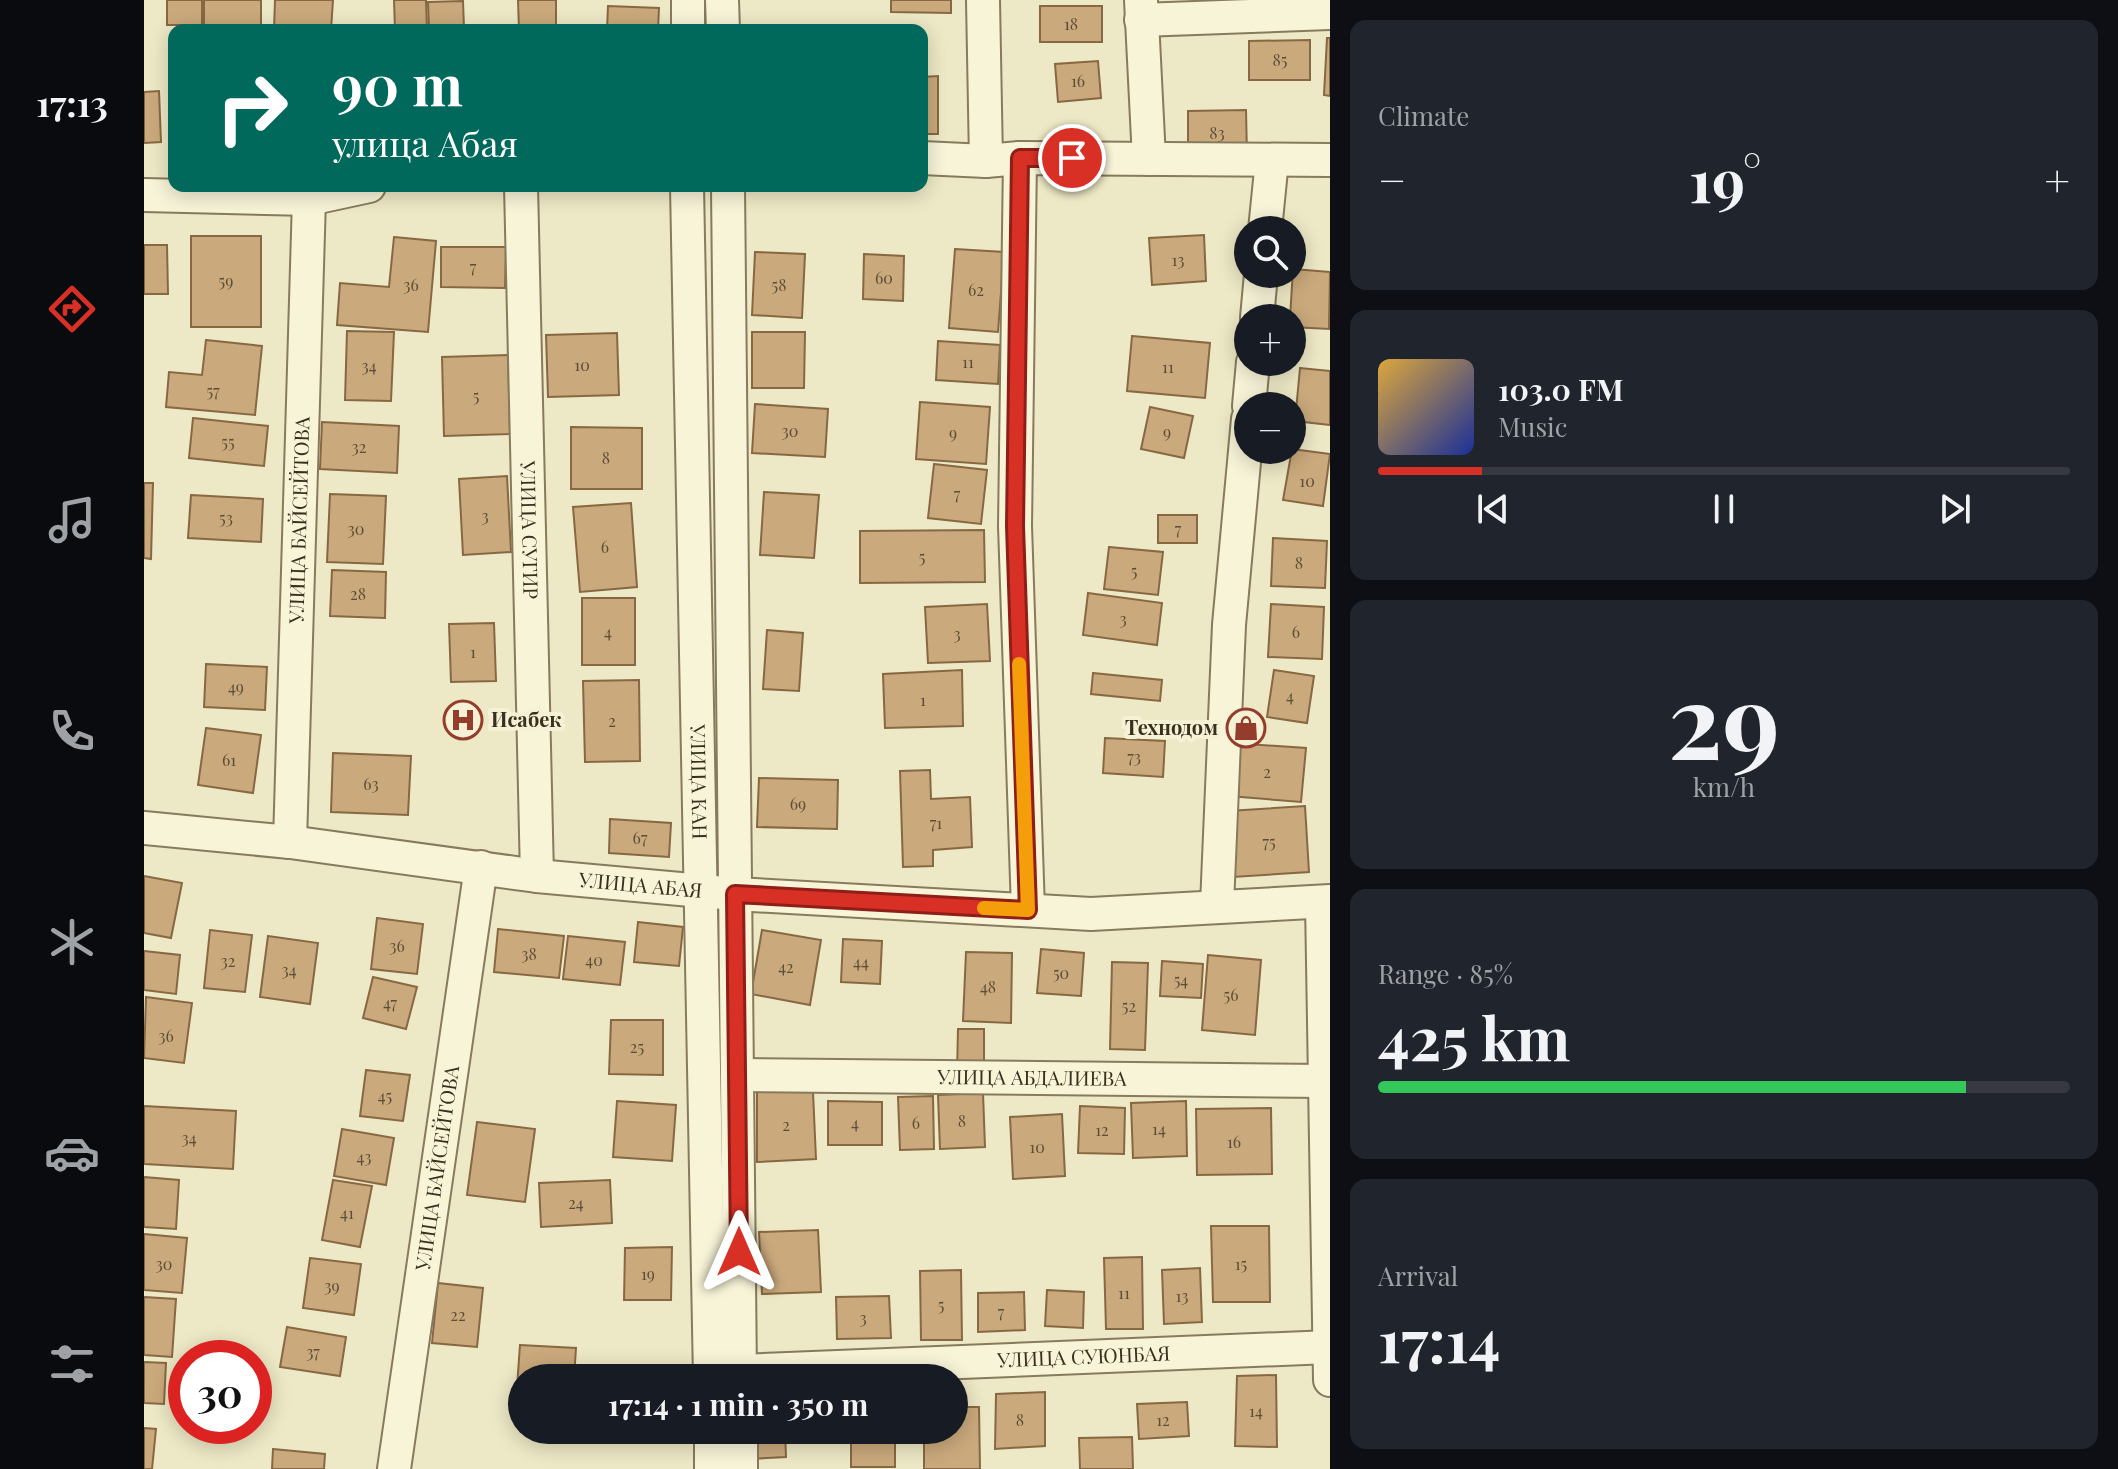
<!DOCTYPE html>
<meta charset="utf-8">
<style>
body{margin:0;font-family:"Playfair Display",serif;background:#20242c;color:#f1f3f6;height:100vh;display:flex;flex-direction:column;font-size:30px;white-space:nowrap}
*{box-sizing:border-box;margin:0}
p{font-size:26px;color:#9ea1a6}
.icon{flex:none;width:44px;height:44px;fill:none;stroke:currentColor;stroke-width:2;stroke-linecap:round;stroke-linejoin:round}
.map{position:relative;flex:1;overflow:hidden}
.drawer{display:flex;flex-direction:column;gap:20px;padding:20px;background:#0d0f14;width:788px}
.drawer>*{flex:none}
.guide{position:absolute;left:24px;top:24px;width:760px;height:168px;border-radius:16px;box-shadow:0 4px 20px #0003;background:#00695c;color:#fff;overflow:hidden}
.buttons{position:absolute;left:1090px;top:216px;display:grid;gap:16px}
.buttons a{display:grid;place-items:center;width:72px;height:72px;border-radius:50%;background:#171b24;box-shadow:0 4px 20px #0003;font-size:40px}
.speed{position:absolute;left:24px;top:1340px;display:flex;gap:16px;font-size:40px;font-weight:700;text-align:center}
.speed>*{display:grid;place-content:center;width:104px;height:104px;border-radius:50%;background:#171b24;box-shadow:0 4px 20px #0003;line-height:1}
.speed .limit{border:12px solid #d22;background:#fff;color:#111}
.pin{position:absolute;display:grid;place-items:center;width:68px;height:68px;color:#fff;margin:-34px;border:4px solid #fff;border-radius:50%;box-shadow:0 2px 8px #0007}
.me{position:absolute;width:88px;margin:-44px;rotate:0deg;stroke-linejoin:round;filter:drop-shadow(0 0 6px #0008)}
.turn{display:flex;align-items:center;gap:28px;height:168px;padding:0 32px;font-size:36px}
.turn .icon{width:104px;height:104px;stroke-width:2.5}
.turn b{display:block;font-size:56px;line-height:68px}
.big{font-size:60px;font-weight:700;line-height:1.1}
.drawer .card{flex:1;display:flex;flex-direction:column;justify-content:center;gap:12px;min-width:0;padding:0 28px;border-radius:16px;background:#20242c}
.drawer .dial{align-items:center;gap:0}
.dial b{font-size:104px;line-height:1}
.song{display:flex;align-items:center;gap:24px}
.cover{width:96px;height:96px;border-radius:12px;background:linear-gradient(135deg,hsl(40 70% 55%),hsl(230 70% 35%))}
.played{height:8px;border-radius:4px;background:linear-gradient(90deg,#d93025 15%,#363941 15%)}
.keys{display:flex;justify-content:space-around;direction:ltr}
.heat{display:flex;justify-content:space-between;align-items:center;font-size:44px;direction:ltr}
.charge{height:12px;border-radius:6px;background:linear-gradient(90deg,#34c759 85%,#363941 0)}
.trip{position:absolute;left:364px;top:1364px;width:460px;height:80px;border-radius:40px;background:#171b24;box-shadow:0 4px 20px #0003;font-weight:700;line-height:80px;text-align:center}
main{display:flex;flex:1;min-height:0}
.dock{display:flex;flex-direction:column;width:144px;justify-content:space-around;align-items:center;background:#090b0e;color:#9ea1a6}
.dock .icon{width:56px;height:56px}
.dock .active{color:#d93025}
.dock b{font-size:36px;color:#f1f3f6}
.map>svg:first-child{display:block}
</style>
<main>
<nav class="dock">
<b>17:13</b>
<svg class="icon active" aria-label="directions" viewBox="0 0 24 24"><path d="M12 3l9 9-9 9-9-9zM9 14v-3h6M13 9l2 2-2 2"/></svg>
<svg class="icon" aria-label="music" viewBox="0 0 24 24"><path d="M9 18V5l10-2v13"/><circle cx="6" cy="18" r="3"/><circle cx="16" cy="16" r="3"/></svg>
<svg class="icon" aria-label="phone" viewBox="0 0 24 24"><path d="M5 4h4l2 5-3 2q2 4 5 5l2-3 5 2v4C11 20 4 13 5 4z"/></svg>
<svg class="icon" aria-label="climate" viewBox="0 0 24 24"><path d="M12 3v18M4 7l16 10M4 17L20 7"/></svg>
<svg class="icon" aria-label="car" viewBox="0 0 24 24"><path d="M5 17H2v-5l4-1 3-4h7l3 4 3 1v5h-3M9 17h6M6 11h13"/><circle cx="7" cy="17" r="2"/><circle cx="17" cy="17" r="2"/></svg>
<svg class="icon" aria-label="filters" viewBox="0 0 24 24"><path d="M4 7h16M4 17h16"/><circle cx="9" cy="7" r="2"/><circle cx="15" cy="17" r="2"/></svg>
</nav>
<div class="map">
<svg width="1186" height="1469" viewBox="0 0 1186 1469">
<rect width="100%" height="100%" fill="#ede8c5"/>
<!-- building -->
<g fill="#caa97c" stroke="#876842" stroke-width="2">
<rect x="23" y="0" width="35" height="25"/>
<rect x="60" y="0" width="57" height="26"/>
<polygon points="131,0 189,0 187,30 130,30"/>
<polygon points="250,0 282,0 283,29 251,30"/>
<polygon points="374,0 412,0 412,30 375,30"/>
<polygon points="747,0 807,0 807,13 747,12"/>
<polygon points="319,1 320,28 285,29 284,2"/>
<polygon points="464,6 515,8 514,30 463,30"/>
<rect x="896" y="6" width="62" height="36"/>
<polygon points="1183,38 1186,38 1186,96 1180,95"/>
<polygon points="1166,40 1166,80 1105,80 1105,41"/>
<polygon points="954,61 957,98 914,102 911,64"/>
<polygon points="794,76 794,134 778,134 778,77"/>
<polygon points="15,91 17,142 0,143 0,92"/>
<polygon points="1102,110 1103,155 1044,155 1044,111"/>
<polygon points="1060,235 1062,281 1008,285 1005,238"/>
<rect x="47" y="236" width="70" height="91"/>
<polygon points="250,237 292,241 284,332 193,325 196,283 245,287"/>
<polygon points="0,245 23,245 24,294 0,294"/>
<polygon points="297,247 362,247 361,288 297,287"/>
<polygon points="811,249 860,252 854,332 805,328"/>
<polygon points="611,252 661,254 658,318 608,315"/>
<polygon points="720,254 760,256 759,301 719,299"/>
<polygon points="1149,269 1186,272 1185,329 1148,327 1148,318 1146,318"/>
<polygon points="203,331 250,332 247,401 201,400"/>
<polygon points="608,332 661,332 660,388 608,388"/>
<polygon points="473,333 475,395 404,397 402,335"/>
<polygon points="988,336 1066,343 1061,398 983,391"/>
<polygon points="62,340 118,346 111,415 22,407 25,372 58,375"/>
<polygon points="794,341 856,345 854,384 792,380"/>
<polygon points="364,355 366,434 300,436 298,357"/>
<polygon points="1156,368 1186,371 1186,425 1151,421"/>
<polygon points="776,402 846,407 842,464 772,459"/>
<polygon points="611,404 684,409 681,457 608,453"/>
<polygon points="1006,407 1049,416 1040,458 997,449"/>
<polygon points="49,418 124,426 120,466 45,458"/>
<polygon points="178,422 255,426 253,473 176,469"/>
<polygon points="427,427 498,428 498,489 427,489"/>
<polygon points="1148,449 1186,454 1179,506 1139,500"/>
<polygon points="790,464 843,470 837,524 784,518"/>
<polygon points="363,476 367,552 319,555 315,479"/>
<polygon points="0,483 9,483 7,559 0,558"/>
<polygon points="620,492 675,495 670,558 616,555"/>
<polygon points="186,494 242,496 239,564 183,562"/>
<polygon points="47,495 119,499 117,542 44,538"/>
<polygon points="487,503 493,587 436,592 429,507"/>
<rect x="1014" y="515" width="39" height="28"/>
<polygon points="840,530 841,582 716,583 716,531"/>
<polygon points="1129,538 1183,541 1181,588 1127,586"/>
<polygon points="965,547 1019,552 1014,595 960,589"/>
<polygon points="188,570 242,572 241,618 186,616"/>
<polygon points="944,593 1018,603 1013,645 939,635"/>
<rect x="438" y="598" width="53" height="67"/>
<polygon points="843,604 846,661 784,663 781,607"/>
<polygon points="1127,604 1180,607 1178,659 1124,657"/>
<polygon points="350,623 352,681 307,682 305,624"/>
<polygon points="623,630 659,633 655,691 619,689"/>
<polygon points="62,664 123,667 121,710 60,707"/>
<polygon points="818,670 819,726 741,728 739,674"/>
<polygon points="1130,670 1170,676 1163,723 1123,717"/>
<polygon points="949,673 1018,680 1016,701 947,694"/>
<polygon points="495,680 496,761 441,762 439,681"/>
<polygon points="62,728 117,735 109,793 54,785"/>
<polygon points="961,738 1021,741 1019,777 959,773"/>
<polygon points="1089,743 1162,748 1157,802 1085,796"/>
<polygon points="189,753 267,756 264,815 187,812"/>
<polygon points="786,770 787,799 826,797 828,847 789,850 789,866 759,867 756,771"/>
<polygon points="615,778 694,780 693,829 613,827"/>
<polygon points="1161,806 1165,872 1089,877 1085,811"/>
<polygon points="466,819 527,823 525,857 465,853"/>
<polygon points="0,876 38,883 27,938 0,933"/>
<polygon points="233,918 279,924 273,974 227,969"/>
<polygon points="494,922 539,927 535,966 490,962"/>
<polygon points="354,929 420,936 415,978 350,972"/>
<polygon points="66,930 108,935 101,992 60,988"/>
<polygon points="618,930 677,940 666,1005 607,994"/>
<polygon points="124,936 174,943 166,1004 116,997"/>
<polygon points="424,936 481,942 476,985 419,979"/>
<polygon points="699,939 738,941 736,984 697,982"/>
<polygon points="897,949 940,953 937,996 893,993"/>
<polygon points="0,951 36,955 32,994 0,990"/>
<polygon points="822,952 868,953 867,1023 819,1021"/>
<polygon points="1064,955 1117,960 1111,1035 1058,1030"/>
<polygon points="1018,961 1059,964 1057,998 1016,996"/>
<polygon points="968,962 1004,963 1001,1050 966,1049"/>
<polygon points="229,977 273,987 262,1029 219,1018"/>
<polygon points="2,997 48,1003 40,1063 0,1058"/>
<polygon points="467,1020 519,1020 519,1075 465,1074"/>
<polygon points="814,1029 840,1029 840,1074 813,1074"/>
<polygon points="222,1070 266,1075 259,1121 216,1116"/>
<polygon points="613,1091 669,1092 672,1159 613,1162"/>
<polygon points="839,1093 841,1147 796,1149 794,1095"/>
<polygon points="789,1096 790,1149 756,1150 754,1097"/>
<polygon points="473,1101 532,1105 528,1161 469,1157"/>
<polygon points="684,1101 738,1102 738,1145 684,1145"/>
<polygon points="1042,1101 1043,1156 989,1158 987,1103"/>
<polygon points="0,1106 92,1111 89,1169 0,1164"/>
<polygon points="936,1106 981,1108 980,1154 934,1153"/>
<polygon points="1127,1108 1128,1174 1053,1175 1052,1109"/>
<polygon points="918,1114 921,1176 869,1179 866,1117"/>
<polygon points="333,1122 391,1129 381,1202 323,1195"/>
<polygon points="198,1129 250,1138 242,1185 190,1176"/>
<polygon points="0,1177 35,1180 32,1229 0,1227"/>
<polygon points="189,1180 228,1186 216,1247 178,1240"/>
<polygon points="466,1180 468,1223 397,1227 395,1183"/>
<polygon points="1067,1226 1125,1226 1126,1302 1069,1302"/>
<polygon points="674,1230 677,1292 618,1294 615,1232"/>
<polygon points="0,1234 43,1238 38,1293 0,1290"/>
<polygon points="528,1247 527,1300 480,1300 481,1248"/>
<polygon points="998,1257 999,1329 962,1329 960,1258"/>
<polygon points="166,1258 217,1264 210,1315 159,1308"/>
<polygon points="1056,1268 1058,1322 1020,1324 1018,1270"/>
<polygon points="817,1270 818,1340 777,1340 776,1271"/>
<polygon points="294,1283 339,1288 333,1347 288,1343"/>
<polygon points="903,1290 940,1292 939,1328 901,1326"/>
<polygon points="880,1292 881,1330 834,1332 834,1293"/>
<polygon points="745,1296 747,1338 693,1339 692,1297"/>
<polygon points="0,1297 32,1299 28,1357 0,1355"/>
<polygon points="143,1327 202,1337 196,1376 136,1367"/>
<polygon points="376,1345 432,1348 430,1378 378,1378 378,1387 373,1387"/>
<polygon points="0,1362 22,1363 20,1404 0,1403"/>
<polygon points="1132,1375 1133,1447 1091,1446 1093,1376"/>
<polygon points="901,1392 901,1446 851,1449 852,1394"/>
<polygon points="1043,1402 1045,1436 995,1439 993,1404"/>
<polygon points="810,1407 835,1407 836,1469 780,1469 780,1430 810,1430"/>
<polygon points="0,1428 12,1429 8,1469 0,1469"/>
<polygon points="604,1430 641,1430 642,1457 605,1459"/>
<rect x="707" y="1430" width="44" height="37"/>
<polygon points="988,1437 989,1469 936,1469 935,1438"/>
<polygon points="129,1449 181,1454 180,1469 128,1469"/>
</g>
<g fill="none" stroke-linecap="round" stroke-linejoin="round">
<!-- street casing -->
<g stroke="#887a5c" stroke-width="36">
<g id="street">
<polyline points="578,0 579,30"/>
<polyline points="839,0 842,161"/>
<polyline points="997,0 1005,159"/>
<polyline points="997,20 1186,13"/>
<polyline points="544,30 544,0"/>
<polyline points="778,158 842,161 876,158 1186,160"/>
<polyline points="876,158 871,526 884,910"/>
<path id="s1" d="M377 186 393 876"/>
<path id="s2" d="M543 186 566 1378"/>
<polyline points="584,186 596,1378"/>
<polyline points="0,195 165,199 225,186"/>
<polyline points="1121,230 1128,160"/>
<polyline points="1113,318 1117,274"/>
<polyline points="1105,406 1109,362"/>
<path id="s3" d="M0 828 146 842 393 876 591 894 947 914 1186 901"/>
<path id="s4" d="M146 842 165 199"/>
<polyline points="1178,902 1186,1380"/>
<polyline points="1073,905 1085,625 1104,419"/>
<path id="s5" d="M594 1075 1182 1081"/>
<path id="s6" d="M596 1371 1186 1347"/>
<polyline points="567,1430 567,1469"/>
<polyline points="597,1430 597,1469"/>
<path id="s7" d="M250 1469 337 867"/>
</g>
</g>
<!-- street -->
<use href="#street" stroke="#f8f4d8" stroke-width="32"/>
</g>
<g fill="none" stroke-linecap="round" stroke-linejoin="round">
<!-- route casing -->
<g stroke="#8d1f18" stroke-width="20">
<polyline id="route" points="595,1252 591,894 884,910 871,526 876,158 928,158"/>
</g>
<!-- route -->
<use href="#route" stroke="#d93025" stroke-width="14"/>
<!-- slow -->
<polyline stroke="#f59e0b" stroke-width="14" points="840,908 884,910 875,664"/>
</g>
<!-- icons -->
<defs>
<g id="hospital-ring" transform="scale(2)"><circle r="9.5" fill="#f5f1d5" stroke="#953d2d" stroke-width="1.5"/><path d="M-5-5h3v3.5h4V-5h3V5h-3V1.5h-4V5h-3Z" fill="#953d2d"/></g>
<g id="shop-ring" transform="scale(2)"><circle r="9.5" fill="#f5f1d5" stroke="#953d2d" stroke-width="1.5"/><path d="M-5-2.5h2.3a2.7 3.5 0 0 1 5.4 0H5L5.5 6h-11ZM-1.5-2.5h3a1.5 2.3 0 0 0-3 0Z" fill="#953d2d"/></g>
</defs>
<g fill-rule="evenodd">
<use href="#hospital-ring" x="319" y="720"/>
<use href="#shop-ring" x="1102" y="728"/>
</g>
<g text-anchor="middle" stroke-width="8" stroke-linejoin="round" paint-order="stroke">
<!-- number labels -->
<g font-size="16" fill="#5c4e36">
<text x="927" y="30">18</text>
<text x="1136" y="66">85</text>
<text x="934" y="87">16</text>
<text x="1073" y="139">83</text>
<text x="1034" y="266">13</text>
<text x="329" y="273">7</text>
<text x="740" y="284">60</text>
<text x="82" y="287">59</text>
<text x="267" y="291">36</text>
<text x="635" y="291">58</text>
<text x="832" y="296">62</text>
<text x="824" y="368">11</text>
<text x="438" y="371">10</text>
<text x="225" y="372">34</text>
<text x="1024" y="373">11</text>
<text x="69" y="397">57</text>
<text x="332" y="402">5</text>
<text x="646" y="437">30</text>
<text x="1023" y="438">9</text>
<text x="809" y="439">9</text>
<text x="84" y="448">55</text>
<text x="215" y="453">32</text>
<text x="462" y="464">8</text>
<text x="1163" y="487">10</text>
<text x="813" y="500">7</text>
<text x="341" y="522">3</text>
<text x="82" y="524">53</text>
<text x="212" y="535">30</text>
<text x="1034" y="535">7</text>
<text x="461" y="553">6</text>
<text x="778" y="563">5</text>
<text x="1155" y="569">8</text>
<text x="990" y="577">5</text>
<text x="214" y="600">28</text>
<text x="979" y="625">3</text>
<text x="464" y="638">4</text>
<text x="1152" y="638">6</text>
<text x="813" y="640">3</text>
<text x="329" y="658">1</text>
<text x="92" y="693">49</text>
<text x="1146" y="702">4</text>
<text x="779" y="706">1</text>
<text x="468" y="727">2</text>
<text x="990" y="763">73</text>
<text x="85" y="766">61</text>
<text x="1123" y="778">2</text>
<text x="227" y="790">63</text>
<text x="654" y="810">69</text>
<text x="792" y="829">71</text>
<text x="496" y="844">67</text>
<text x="1125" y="848">75</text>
<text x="253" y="952">36</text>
<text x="385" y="960">38</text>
<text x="450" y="966">40</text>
<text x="84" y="967">32</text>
<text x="717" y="968">44</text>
<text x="642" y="973">42</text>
<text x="145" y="976">34</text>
<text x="917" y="979">50</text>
<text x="1037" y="986">54</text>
<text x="844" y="993">48</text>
<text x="1087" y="1001">56</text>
<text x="246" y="1009">47</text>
<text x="985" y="1012">52</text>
<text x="22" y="1042">36</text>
<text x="493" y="1053">25</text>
<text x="241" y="1102">45</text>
<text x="818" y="1127">8</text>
<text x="711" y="1129">4</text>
<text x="772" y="1129">6</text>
<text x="642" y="1131">2</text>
<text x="1015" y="1135">14</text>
<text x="958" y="1136">12</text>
<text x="45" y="1144">34</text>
<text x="1090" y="1148">16</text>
<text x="893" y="1153">10</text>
<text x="220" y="1163">43</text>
<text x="432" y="1209">24</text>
<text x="203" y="1219">41</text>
<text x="20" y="1270">30</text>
<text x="1097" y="1270">15</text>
<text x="504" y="1280">19</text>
<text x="188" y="1292">39</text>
<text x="980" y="1299">11</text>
<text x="1038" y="1302">13</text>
<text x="797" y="1311">5</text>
<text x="857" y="1318">7</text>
<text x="314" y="1321">22</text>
<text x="719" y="1324">3</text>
<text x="169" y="1358">37</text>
<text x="1112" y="1417">14</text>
<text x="876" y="1426">8</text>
<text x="1019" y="1426">12</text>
</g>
<!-- street labels -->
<g font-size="20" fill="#382f1f" stroke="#f5f1d5">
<text dy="7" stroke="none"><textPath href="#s4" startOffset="322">УЛИЦА БАЙСЕЙТОВА</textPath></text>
<text dy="7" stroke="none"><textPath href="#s1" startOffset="344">УЛИЦА СУГИР</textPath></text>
<text dy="7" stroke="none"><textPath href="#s2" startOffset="596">УЛИЦА КАН</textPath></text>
<text dy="7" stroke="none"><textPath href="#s3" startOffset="500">УЛИЦА АБАЯ</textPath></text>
<text dy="7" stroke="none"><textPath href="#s5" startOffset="294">УЛИЦА АБДАЛИЕВА</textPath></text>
<text dy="7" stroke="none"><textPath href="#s7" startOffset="304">УЛИЦА БАЙСЕЙТОВА</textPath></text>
<text dy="7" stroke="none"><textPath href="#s6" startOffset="344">УЛИЦА СУЮНБАЯ</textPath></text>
</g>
<!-- poi labels -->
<g font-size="20" font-weight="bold" fill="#382f1f" stroke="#f5f1d5" text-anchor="start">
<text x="347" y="727">Иcабек</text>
<text x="1074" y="735" text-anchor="end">Технодом</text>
</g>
</g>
</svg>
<div class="buttons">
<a><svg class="icon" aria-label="search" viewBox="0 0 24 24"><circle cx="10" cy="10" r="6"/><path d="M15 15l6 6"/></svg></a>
<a>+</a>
<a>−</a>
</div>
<div class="speed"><div class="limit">30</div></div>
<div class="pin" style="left:928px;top:158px;background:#d93025"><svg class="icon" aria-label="arrive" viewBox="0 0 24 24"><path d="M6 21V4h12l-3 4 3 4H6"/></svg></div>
<svg class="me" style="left:595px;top:1252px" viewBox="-20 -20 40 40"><path d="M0-17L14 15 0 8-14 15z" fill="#d93025" stroke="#fff" stroke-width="4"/></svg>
<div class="trip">17:14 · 1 min · 350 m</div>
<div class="guide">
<div class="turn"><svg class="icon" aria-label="right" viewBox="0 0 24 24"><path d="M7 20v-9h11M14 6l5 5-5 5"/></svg><div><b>90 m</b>улица Абая</div></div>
</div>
</div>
<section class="drawer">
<div class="card"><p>Climate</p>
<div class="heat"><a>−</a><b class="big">19°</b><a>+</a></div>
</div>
<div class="card">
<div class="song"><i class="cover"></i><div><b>103.0 FM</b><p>Music</p></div></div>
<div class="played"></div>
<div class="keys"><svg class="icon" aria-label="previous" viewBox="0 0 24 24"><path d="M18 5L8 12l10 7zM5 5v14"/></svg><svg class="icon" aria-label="pause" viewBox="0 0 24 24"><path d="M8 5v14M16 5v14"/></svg><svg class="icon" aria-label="next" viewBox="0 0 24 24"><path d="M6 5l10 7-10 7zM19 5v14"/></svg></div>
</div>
<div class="card dial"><b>29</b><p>km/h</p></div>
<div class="card"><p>Range · 85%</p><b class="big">425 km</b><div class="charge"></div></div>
<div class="card"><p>Arrival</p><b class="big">17:14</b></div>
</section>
</main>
